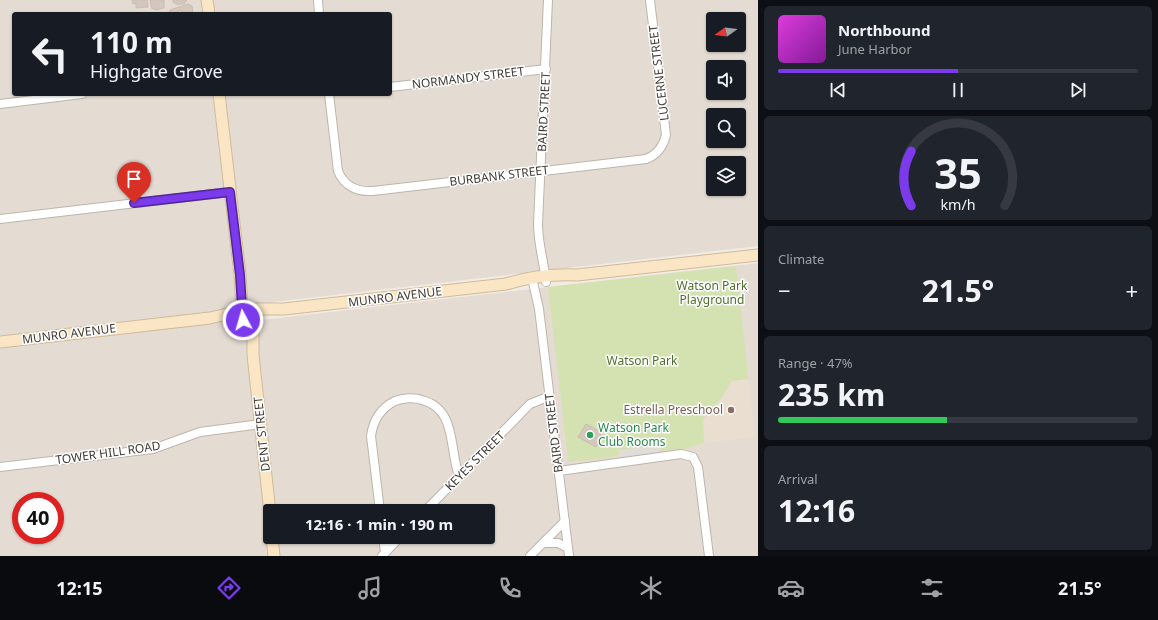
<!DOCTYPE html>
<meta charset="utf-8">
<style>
body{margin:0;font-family:"Noto Sans",sans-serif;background:#20242c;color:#f1f3f6;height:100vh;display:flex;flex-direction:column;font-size:15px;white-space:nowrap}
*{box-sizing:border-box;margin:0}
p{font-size:13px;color:#9ea1a6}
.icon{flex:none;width:22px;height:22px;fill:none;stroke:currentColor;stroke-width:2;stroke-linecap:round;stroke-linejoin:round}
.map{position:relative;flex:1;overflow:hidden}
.details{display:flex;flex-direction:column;gap:6px;padding:6px;background:#0d0f14;width:400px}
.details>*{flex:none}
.hud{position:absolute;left:12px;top:12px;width:380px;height:84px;border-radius:4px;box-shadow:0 1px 3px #0004;background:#171b24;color:#f1f3f6;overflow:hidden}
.needle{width:26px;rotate:255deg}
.controls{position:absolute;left:706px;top:12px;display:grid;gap:8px}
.controls a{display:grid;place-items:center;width:40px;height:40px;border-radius:4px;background:#171b24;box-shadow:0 1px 3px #0004;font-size:20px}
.speed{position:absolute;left:12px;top:492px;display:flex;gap:8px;font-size:20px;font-weight:700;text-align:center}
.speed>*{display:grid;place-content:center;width:52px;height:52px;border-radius:50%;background:#171b24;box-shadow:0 1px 3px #0004;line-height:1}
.speed .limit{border:6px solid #d22;background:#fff;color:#111}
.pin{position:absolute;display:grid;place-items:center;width:34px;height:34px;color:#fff;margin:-41px -17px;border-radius:50% 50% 50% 0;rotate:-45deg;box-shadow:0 0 4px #0007}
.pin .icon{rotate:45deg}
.me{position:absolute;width:44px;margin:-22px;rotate:354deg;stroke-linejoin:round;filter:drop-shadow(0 0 3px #0008)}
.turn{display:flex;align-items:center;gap:14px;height:84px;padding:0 12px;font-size:18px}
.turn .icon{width:52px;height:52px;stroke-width:2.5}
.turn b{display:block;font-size:28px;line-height:34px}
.big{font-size:30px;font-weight:700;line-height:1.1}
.details .card{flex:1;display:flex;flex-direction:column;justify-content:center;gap:6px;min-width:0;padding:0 14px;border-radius:6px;background:#20242c}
.details .dial{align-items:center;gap:0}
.dial svg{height:104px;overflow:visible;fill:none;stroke:#363941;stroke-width:7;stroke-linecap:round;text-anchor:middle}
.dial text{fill:#f1f3f6;stroke:none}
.song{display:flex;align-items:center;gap:12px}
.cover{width:48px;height:48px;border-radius:6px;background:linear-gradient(135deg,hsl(300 70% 55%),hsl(290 70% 35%))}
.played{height:4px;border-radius:2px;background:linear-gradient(90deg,#7c3aed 50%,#363941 50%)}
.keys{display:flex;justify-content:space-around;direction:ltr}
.heat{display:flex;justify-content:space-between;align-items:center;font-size:22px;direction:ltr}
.charge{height:6px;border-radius:3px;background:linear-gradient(90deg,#34c759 47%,#363941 0)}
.trip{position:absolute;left:263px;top:504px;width:232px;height:40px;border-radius:4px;background:#171b24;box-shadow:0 1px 3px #0004;font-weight:700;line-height:40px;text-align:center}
.tabs{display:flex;height:64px;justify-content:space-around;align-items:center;background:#090b0e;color:#9ea1a6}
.tabs .icon{width:28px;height:28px}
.tabs .on{color:#7c3aed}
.tabs b{font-size:18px;color:#f1f3f6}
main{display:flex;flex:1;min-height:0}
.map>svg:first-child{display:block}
</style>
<main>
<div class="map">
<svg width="758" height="556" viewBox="0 0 758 556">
<rect width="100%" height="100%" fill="#f1ebe4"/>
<!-- residential -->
<path fill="#e4dcd3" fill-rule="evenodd" d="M0 0H758V246L273 302 261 320 758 263V556H0ZM14 14H390V94H14ZM713 19H739V45H713ZM713 67H739V93H713ZM713 115H739V141H713ZM713 163H739V189H713ZM21 501H55V535H21ZM270 511H488V537H270Z"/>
<!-- education -->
<polygon fill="#e9decf" points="748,379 755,437 704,443 703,419 720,400 732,381"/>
<!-- green -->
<polygon fill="#d3e2b0" points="736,266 747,364 748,379 732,381 720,400 703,419 704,443 684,449 661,451 660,445 619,450 619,456 571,462 568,460 548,287"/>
<!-- parking -->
<polygon fill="#dfdcd9" points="659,448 660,454 621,458 621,452"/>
<!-- building -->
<g fill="#d4c8be" stroke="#cbbcaf">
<polygon points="132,0 147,0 148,7 136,8 136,3 133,4"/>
<polygon points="150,0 164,0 164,8 155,10 154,8 152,9"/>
<polygon points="173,0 187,0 184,4 180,4 178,5 173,2"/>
<polygon points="188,4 192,6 193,14 182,14 181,10 173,14 169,14 170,10"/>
<polygon points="586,424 601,432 600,435 602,436 596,447 578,437"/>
</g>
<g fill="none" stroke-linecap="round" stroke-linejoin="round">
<!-- street casing -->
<g stroke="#beb4ab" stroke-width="10">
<g id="street">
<polyline points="318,0 319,14"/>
<polyline points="390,87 546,69"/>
<path d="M329 94 338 171C344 186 357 192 373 191L646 159C657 155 663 147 666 135L650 0"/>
<polyline points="0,104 82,94"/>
<polyline points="0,219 230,192"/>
<polyline points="532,278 539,309 569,556"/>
<path d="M546 282C544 262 538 244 538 224L548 0"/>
<polyline points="0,467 153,449 200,432 261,424"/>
<polyline points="559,471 681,454 693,457 698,467 709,556"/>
<path d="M380 511 371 436C373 421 381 408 395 401 403 398 414 397 422 400 457 409 449 449 459 476"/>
<polyline points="425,511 530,404 550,396"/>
<polyline points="383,537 385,552"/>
<polyline points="543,543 558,543 568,548"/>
<polyline points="382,556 400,537"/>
<polyline points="530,556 565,521"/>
</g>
</g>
<!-- secondary casing -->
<g stroke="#d0ba9a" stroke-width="13">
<g id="secondary">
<polyline points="207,0 209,14"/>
<polyline points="219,94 240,275 242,307"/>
<path d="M255 309H284L506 284C529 277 554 274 577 275L758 255"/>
<polyline points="253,320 253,355 270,513"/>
<polyline points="0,342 210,318 240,311"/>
<polyline points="272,537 274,556"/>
</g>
</g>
<!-- street -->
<use href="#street" stroke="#fff" stroke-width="8"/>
<!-- secondary -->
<use href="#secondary" stroke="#fae6c5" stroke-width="11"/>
</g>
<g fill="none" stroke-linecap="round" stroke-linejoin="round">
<!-- route casing -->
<g stroke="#51269a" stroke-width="10">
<polyline id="route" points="134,203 230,192 240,275 242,307 239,313 241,318 243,320"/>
</g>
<!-- route -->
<use href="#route" stroke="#7c3aed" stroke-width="7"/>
</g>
<!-- markers -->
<circle fill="#8d6e63" stroke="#fff" stroke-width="1.5" cx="731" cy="410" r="4"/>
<circle fill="#2e9e5b" stroke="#fff" stroke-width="1.5" cx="590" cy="435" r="4"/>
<g text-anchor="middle" stroke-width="3" stroke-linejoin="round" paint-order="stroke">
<!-- street labels -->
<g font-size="12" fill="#423b35" stroke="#fff">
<text transform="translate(659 73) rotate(-97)" y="4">LUCERNE STREET</text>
<text transform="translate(468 78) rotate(-7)" y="4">NORMANDY STREET</text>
<text transform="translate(544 112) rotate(-87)" y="4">BAIRD STREET</text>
<text transform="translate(499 176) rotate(-7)" y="4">BURBANK STREET</text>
<text transform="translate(395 297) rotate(-7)" y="4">MUNRO AVENUE</text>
<text transform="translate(69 334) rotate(-7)" y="4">MUNRO AVENUE</text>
<text transform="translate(554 433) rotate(-97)" y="4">BAIRD STREET</text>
<text transform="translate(262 434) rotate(-96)" y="4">DENT STREET</text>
<text transform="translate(108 453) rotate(-8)" y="4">TOWER HILL ROAD</text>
<text transform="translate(475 461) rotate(-45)" y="4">KEYES STREET</text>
</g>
<!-- park labels -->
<g font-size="12" fill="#4f6f2d" stroke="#fff">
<text x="712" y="290">Watson Park<tspan x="712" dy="14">Playground</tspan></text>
<text x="642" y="365">Watson Park</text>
</g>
<!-- education labels -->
<g font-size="12" fill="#785e54" stroke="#fff" text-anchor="end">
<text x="723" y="414">Estrella Preschool</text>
</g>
<!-- leisure labels -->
<g font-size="12" fill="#27864d" stroke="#fff" text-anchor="start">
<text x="598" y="432">Watson Park<tspan x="598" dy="14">Club Rooms</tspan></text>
</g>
</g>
</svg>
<div class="controls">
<a><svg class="needle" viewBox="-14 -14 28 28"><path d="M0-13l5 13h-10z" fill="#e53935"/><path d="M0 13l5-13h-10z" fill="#9ea1a6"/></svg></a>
<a><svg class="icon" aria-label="sound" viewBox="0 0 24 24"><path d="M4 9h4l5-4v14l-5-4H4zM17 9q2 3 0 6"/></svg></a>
<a><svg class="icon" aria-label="search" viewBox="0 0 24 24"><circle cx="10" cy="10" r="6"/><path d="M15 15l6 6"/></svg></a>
<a><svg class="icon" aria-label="layers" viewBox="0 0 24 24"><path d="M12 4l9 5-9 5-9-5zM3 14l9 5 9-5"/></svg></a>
</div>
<div class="speed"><div class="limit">40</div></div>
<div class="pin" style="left:134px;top:203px;background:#d93025"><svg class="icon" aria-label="arrive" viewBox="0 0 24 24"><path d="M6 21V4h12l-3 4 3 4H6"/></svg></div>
<svg class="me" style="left:243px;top:320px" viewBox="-20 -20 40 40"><circle r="17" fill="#7c3aed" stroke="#fff" stroke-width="3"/><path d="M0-11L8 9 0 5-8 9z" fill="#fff"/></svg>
<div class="trip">12:16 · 1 min · 190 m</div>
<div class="hud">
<div class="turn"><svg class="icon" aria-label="left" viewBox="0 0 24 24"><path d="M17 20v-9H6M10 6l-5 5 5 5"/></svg><div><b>110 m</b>Highgate Grove</div></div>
</div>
</div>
<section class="details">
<div class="card">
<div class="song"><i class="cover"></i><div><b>Northbound</b><p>June Harbor</p></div></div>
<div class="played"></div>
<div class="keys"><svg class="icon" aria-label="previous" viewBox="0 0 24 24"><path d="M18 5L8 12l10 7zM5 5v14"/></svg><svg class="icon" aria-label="pause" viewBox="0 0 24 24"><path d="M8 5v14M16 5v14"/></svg><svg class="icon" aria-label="next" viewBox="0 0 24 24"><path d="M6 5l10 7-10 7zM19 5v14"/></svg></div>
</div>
<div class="card dial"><svg viewBox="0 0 100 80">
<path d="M14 69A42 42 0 1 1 86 69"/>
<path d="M14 69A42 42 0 0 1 14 27" stroke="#7c3aed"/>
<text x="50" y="56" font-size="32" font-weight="700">35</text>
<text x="50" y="72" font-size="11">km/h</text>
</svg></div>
<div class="card"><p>Climate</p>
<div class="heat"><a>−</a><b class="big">21.5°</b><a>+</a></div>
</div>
<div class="card"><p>Range · 47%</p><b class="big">235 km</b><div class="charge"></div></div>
<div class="card"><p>Arrival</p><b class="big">12:16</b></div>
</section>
</main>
<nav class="tabs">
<b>12:15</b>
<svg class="icon on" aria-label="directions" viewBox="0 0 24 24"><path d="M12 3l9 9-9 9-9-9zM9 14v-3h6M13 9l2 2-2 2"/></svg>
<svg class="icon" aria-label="music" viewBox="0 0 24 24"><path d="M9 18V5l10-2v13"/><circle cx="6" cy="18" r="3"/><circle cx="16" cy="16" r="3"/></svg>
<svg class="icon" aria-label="phone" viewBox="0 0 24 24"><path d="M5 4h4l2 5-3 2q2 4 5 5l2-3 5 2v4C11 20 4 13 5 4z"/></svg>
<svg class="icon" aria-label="climate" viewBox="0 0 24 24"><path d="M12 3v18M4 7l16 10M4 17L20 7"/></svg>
<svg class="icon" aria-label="car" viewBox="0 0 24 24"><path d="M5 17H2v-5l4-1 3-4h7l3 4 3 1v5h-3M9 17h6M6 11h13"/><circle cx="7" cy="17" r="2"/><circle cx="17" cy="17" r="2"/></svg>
<svg class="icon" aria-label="filters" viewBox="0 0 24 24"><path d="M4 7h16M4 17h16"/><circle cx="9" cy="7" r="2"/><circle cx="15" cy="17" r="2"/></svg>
<b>21.5°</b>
</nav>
